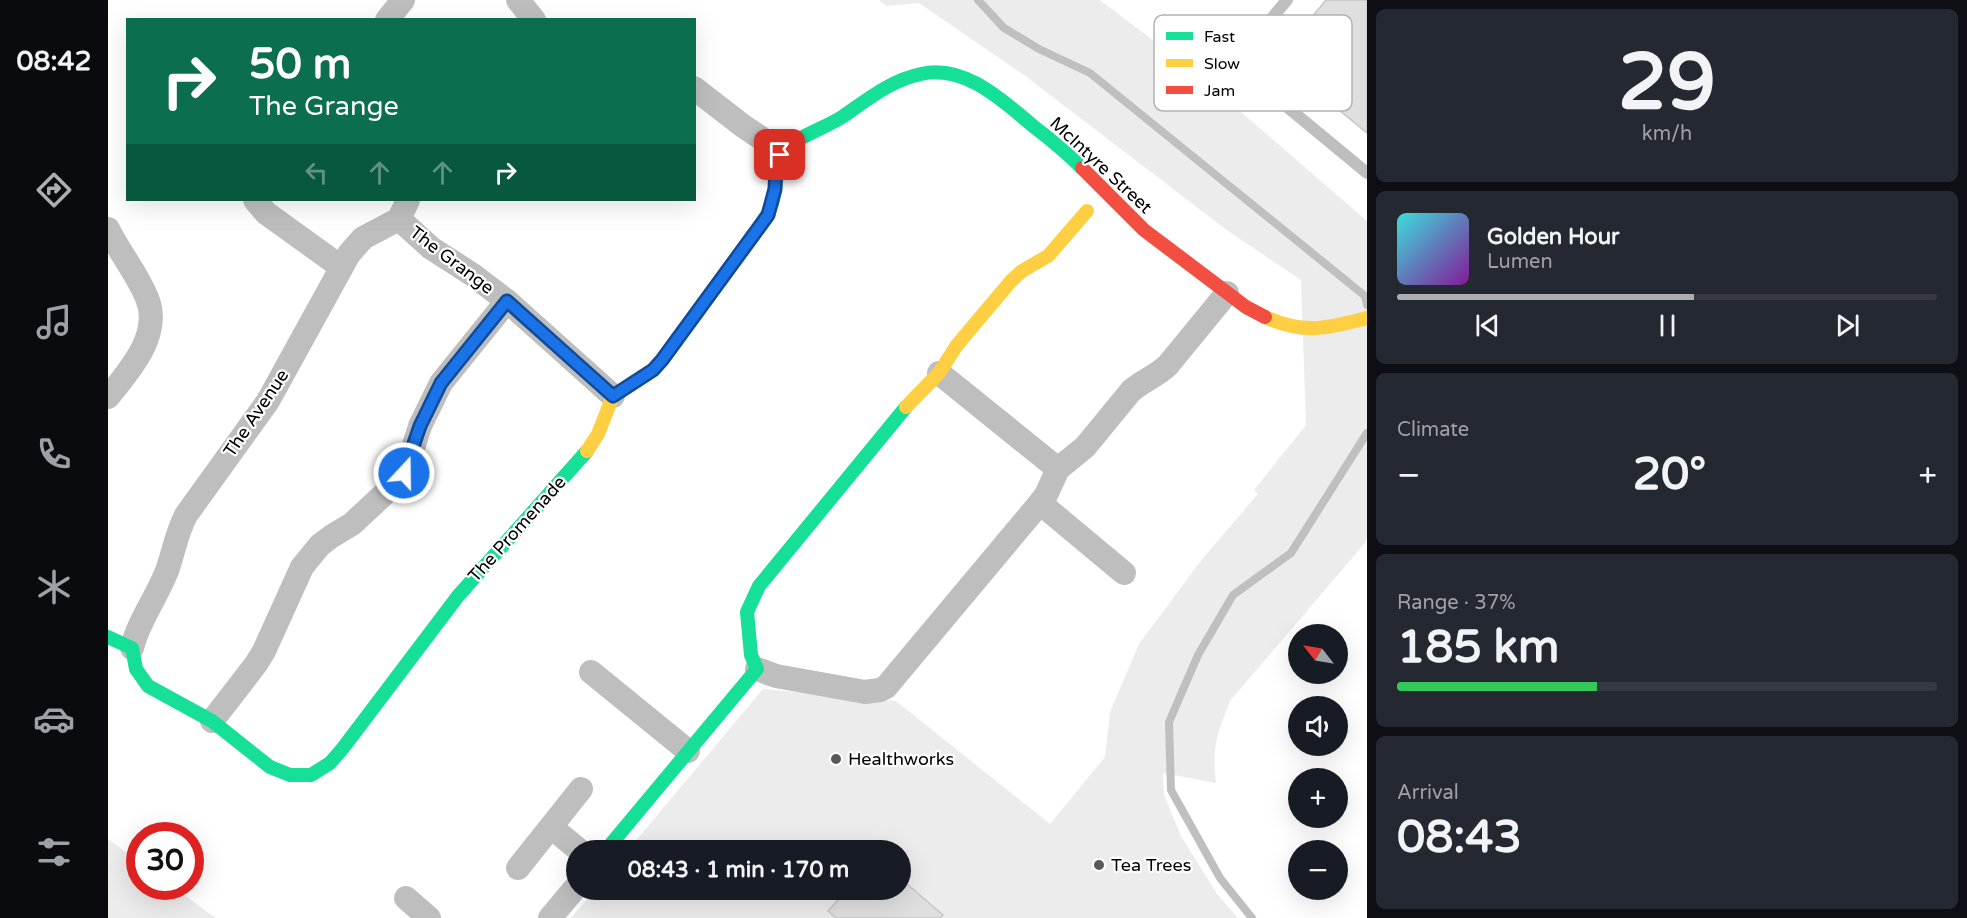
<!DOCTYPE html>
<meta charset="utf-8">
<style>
body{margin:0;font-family:"Varela Round",sans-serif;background:#242831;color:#f1f3f6;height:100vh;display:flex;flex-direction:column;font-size:22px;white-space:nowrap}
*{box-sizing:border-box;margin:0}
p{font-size:20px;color:#9ea1a6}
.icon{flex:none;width:33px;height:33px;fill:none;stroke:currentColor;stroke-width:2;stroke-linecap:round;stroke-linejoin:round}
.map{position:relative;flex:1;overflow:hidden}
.drawer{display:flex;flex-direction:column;gap:9px;padding:9px;background:#0d0f14;width:600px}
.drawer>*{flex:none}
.banner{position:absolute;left:18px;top:18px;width:570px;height:183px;border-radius:0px;box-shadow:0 6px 24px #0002;background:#0b6e4f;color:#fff;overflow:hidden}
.needle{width:39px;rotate:301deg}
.fabs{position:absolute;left:1180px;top:624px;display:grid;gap:12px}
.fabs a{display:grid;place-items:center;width:60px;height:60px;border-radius:50%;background:#171b24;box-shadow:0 6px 24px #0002;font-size:30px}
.speed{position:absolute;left:18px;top:822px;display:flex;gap:12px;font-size:30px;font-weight:700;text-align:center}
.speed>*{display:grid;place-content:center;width:78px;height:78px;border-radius:50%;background:#171b24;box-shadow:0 6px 24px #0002;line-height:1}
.speed .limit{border:9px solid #d22;background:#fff;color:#111}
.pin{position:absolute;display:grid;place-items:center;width:51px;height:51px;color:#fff;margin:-26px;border-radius:12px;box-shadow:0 3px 9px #0006}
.me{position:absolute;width:66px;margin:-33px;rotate:21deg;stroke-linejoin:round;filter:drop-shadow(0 0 4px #0008)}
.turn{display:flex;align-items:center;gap:21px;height:126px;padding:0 24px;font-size:27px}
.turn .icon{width:78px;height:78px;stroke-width:2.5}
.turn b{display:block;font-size:42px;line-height:51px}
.lanes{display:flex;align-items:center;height:57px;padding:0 24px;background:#0003;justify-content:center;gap:30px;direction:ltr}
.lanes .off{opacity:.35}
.big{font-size:45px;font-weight:800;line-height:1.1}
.drawer .card{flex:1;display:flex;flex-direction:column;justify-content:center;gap:9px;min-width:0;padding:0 21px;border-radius:9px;background:#242831}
.drawer .dial{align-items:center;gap:0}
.dial b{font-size:78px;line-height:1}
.song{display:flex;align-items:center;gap:18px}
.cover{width:72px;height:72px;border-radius:9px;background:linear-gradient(135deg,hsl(180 70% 55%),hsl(290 70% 35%))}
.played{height:6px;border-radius:3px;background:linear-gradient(90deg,#adaeaf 55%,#363941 55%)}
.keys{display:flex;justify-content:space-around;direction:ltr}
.heat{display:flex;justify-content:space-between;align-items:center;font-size:33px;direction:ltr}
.charge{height:9px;border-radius:4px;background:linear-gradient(90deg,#34c759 37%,#363941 0)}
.trip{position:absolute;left:458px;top:840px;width:345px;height:60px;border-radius:30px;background:#171b24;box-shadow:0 6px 24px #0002;font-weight:800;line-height:60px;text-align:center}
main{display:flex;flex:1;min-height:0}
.menu{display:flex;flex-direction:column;width:108px;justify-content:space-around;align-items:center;background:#090b0e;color:#9ea1a6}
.menu .icon{width:42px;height:42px}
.menu .selected{color:#adaeaf}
.menu b{font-size:27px;color:#f1f3f6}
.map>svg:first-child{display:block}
</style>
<main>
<nav class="menu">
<b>08:42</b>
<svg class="icon selected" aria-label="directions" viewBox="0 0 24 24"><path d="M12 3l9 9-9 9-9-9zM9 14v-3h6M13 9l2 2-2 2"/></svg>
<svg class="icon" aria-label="music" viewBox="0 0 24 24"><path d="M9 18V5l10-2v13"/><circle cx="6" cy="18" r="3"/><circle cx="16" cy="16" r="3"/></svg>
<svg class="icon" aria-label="phone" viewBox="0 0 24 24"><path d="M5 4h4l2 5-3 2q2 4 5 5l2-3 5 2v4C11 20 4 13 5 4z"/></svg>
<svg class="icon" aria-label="climate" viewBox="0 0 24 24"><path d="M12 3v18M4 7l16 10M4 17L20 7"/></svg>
<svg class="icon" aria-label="car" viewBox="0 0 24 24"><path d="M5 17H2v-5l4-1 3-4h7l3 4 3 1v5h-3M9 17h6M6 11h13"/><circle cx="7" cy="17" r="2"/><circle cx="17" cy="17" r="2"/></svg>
<svg class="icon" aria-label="filters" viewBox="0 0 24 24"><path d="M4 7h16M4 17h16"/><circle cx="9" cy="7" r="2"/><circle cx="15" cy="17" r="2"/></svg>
</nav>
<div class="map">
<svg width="1259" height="918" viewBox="0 0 1259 918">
<rect width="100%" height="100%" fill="#fff"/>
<!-- green -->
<g fill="#ececec">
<path d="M771 0H992L1088 73 1259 221V537L1257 543 1122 701C1109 734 1104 747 1108 783L1055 773 1056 795 1073 836 1109 894 1130 918H463L487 890H792V850H520L655 689 788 701 942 824 997 757 1002 712 1031 644 1095 558 1150 494 1146 490 1198 425 1193 280 1120 231 916 75 811 3 779 6Z"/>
<polygon points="0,839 31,862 32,886 65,887 108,918 0,918"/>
</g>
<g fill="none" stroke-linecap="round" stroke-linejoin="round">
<!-- stream -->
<g stroke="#bfbfbf" stroke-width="8">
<polyline points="870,0 896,28 931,49 982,73 1257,296 1259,305"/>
<polyline points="1144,918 1112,878 1063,790 1061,722 1090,655 1125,595 1183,553 1259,433"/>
</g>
</g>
<!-- building -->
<g fill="#dfdfdf" stroke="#c7c7c7" stroke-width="1.5">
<polygon points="1218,0 1259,0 1259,133 1169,59"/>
<polygon points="792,878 835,915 832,918 728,918 720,911 739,890 792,890"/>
</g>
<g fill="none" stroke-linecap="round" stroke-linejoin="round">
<!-- lane -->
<polyline stroke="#bebebe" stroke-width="12" points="1179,0 1144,42 1139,58 1143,77 1259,173"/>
<!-- street -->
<g stroke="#bebebe" stroke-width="24">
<polyline points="410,0 426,20"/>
<polyline points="279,20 295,0"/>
<polyline points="586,88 635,126 674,152"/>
<polyline points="147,200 158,213 233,267"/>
<polyline points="291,219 323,248 365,275 399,301 505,396"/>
<path d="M0 229C11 252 29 273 39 298 54 334 22 370 0 397"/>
<polyline points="831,373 950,469"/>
<polyline points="932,503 1016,573"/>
<path d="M24 648C31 619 50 596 60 568 66 550 69 532 78 515L160 401 241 254 255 238 291 219 300 200"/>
<path d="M649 669 668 676 757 692 772 690 778 687 932 503 938 495 950 469 977 447 1023 391C1034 381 1049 376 1060 365L1119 293"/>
<polyline points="483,672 580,751"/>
<polyline points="104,721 148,664 156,651 194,567 212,545 224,536 244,524 288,483 301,461 312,426 333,383 399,301"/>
<polyline points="443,827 471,850"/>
<polyline points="410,868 473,789"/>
<polyline points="298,898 321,918"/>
<polyline points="442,918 468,887"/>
</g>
<!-- fast -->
<g stroke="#16e098" stroke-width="14">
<path d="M651 228C658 217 664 208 666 195 669 181 665 162 675 151 684 139 719 127 734 117 759 100 783 80 813 74 857 64 895 101 925 126 942 139 958 152 974 168"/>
<polyline points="0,637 24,648 28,669 40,686 104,721 162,767 182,775 203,775 222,763 235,748 350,596 479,451"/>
<polyline points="498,850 649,669 643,655 639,612 651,586 798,407"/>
</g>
<!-- slow -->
<g stroke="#ffcf43" stroke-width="14">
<path d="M1157 317C1197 335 1219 328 1259 318"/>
<polyline points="798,407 831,373 849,345 903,281 914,271 940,256 979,211"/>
<polyline points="479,451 490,434 505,396 545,370 554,360 651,228"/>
</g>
<!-- jam -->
<polyline stroke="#f24e42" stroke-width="14" points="974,168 1036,230 1138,307 1157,317"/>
</g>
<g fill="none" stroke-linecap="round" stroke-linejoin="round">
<!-- route casing -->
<g stroke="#114b97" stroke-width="15">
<polyline id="route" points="296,473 312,426 333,383 399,301 505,396 545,370 554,360 660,215 667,189 668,167 672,155"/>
</g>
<!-- route -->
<use href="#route" stroke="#1a73e8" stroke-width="10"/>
</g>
<!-- markers -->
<g fill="#595959" stroke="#fff" stroke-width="2">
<circle cx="728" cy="759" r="6"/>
<circle cx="991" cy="865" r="6"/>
</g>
<g text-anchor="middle" stroke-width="4.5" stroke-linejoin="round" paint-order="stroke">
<!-- street labels -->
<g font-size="18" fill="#000" stroke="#fff">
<text transform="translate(993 165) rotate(43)" y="6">McIntyre Street</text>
<text transform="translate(344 260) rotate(37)" y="6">The Grange</text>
<text transform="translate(148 413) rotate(-56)" y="6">The Avenue</text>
<text transform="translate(409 529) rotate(-48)" y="6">The Promenade</text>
</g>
<!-- poi labels -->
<g font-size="18" fill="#000" stroke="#fff" text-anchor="start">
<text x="740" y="765">Healthworks</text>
<text x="1003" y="871">Tea Trees</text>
</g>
</g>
<!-- legend -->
<rect x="1046" y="15" width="198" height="96" rx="9" fill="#fff" stroke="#b2b2b2" stroke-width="1.5"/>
<rect x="1058" y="32" width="27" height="8" fill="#16e098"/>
<rect x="1058" y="59" width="27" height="8" fill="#ffcf43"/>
<rect x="1058" y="86" width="27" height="8" fill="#f24e42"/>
<g font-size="16" fill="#000">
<text x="1096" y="42">Fast</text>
<text x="1096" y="69">Slow</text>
<text x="1096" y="96">Jam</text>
</g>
</svg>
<div class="fabs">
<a><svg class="needle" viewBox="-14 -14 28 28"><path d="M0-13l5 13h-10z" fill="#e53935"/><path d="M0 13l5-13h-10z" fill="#9ea1a6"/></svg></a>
<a><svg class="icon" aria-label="sound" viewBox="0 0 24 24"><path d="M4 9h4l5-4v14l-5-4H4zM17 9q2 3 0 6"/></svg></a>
<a>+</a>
<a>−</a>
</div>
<div class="speed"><div class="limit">30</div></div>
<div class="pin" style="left:672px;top:155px;background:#d93025"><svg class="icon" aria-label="arrive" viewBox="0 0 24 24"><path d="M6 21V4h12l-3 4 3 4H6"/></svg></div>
<svg class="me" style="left:296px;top:473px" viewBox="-20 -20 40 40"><circle r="17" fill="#1a73e8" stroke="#fff" stroke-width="3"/><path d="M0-11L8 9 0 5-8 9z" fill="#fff"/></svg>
<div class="trip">08:43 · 1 min · 170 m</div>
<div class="banner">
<div class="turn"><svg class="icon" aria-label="right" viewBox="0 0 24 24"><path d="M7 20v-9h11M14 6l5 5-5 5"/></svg><div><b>50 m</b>The Grange</div></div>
<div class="lanes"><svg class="icon off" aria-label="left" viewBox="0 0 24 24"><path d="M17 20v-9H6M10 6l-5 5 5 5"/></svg><svg class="icon off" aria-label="ahead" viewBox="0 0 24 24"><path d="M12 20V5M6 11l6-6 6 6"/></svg><svg class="icon off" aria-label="ahead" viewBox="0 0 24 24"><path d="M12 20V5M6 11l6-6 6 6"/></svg><svg class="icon" aria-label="right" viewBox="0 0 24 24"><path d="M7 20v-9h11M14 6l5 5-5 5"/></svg></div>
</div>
</div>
<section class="drawer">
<div class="card dial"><b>29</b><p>km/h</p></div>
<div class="card">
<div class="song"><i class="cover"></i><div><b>Golden Hour</b><p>Lumen</p></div></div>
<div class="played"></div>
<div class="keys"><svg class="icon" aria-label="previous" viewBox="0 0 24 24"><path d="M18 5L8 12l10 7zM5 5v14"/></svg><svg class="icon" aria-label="pause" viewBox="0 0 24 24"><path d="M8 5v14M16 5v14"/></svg><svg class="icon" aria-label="next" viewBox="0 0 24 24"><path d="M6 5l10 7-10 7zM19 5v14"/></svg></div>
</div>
<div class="card"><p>Climate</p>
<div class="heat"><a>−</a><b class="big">20°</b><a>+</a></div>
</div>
<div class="card"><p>Range · 37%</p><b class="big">185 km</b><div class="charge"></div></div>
<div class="card"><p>Arrival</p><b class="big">08:43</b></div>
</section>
</main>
